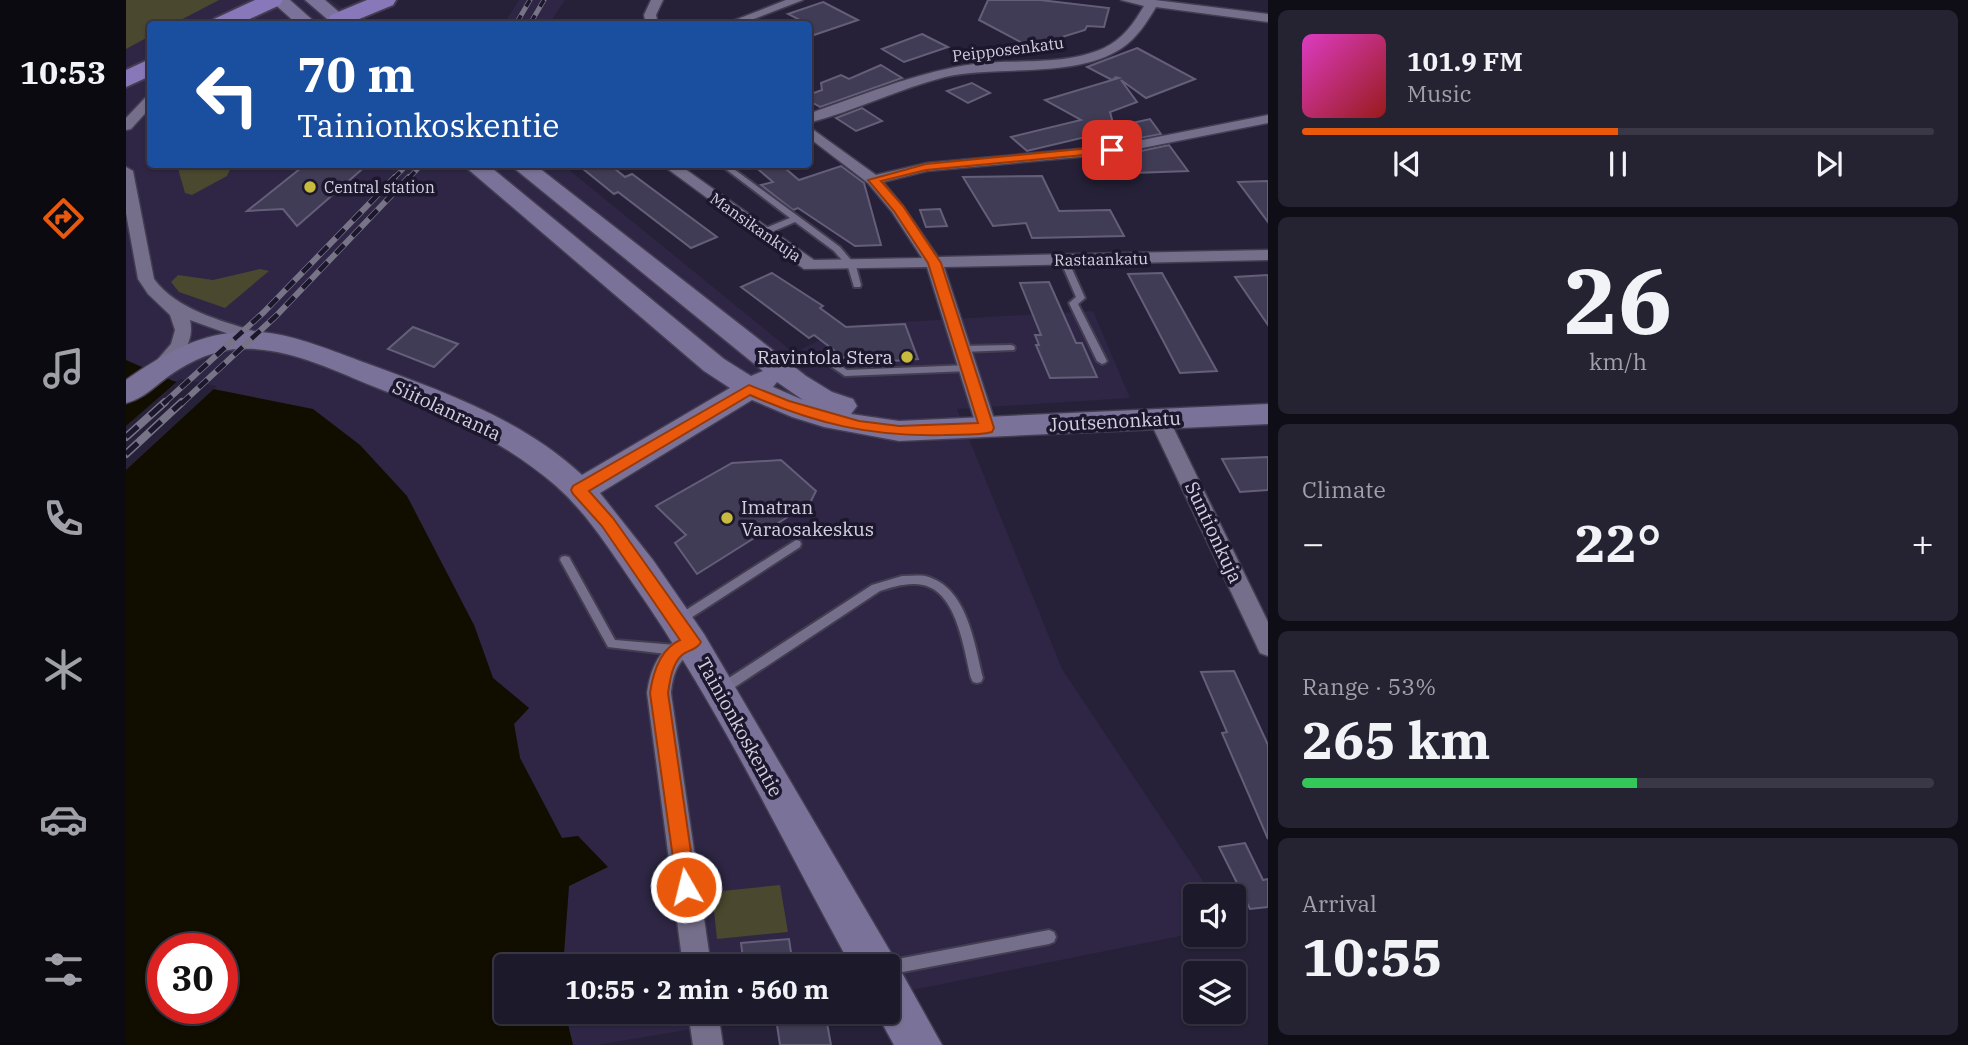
<!DOCTYPE html>
<meta charset="utf-8">
<style>
body{margin:0;font-family:"IBM Plex Serif",serif;background:#252232;color:#f1f3f6;height:100vh;display:flex;flex-direction:column;font-size:26px;white-space:nowrap}
*{box-sizing:border-box;margin:0}
p{font-size:23px;color:#a0a0a8}
.icon{flex:none;width:38px;height:38px;fill:none;stroke:currentColor;stroke-width:2;stroke-linecap:round;stroke-linejoin:round}
.map{position:relative;flex:1;overflow:hidden}
.details{display:flex;flex-direction:column;gap:10px;padding:10px;background:#0f0e17;width:700px}
.details>*{flex:none}
.guide{position:absolute;left:21px;top:21px;width:665px;height:147px;border-radius:7px;box-shadow:0 2px 5px #0004,0 0 0 2px #3a3847;background:#1a4fa0;color:#fff;overflow:hidden}
.fabs{position:absolute;left:1057px;top:884px;display:grid;gap:14px}
.fabs a{display:grid;place-items:center;width:63px;height:63px;border-radius:7px;background:#1c192a;box-shadow:0 2px 5px #0004,0 0 0 2px #3a3847;font-size:35px}
.speed{position:absolute;left:21px;top:933px;display:flex;gap:14px;font-size:35px;font-weight:700;text-align:center}
.speed>*{display:grid;place-content:center;width:91px;height:91px;border-radius:50%;background:#1c192a;box-shadow:0 2px 5px #0004,0 0 0 2px #3a3847;line-height:1}
.speed .limit{border:10px solid #d22;background:#fff;color:#111}
.pin{position:absolute;display:grid;place-items:center;width:60px;height:60px;color:#fff;margin:-30px;border-radius:14px;box-shadow:0 4px 10px #0006}
.me{position:absolute;width:77px;margin:-38px;rotate:352deg;stroke-linejoin:round;filter:drop-shadow(0 0 5px #0008)}
.turn{display:flex;align-items:center;gap:24px;height:147px;padding:0 35px;font-size:32px}
.turn .icon{width:91px;height:91px;stroke-width:2.5}
.turn b{display:block;font-size:49px;line-height:60px}
.big{font-size:52px;font-weight:700;line-height:1.1}
.details .card{flex:1;display:flex;flex-direction:column;justify-content:center;gap:10px;min-width:0;padding:0 24px;border-radius:10px;background:#252232}
.details .dial{align-items:center;gap:0}
.dial b{font-size:91px;line-height:1}
.song{display:flex;align-items:center;gap:21px}
.cover{width:84px;height:84px;border-radius:10px;background:linear-gradient(135deg,hsl(310 70% 55%),hsl(0 70% 35%))}
.played{height:7px;border-radius:4px;background:linear-gradient(90deg,#ea580c 50%,#3a3847 50%)}
.keys{display:flex;justify-content:space-around;direction:ltr}
.heat{display:flex;justify-content:space-between;align-items:center;font-size:38px;direction:ltr}
.charge{height:10px;border-radius:5px;background:linear-gradient(90deg,#34c759 53%,#3a3847 0)}
.trip{position:absolute;left:368px;top:954px;width:406px;height:70px;border-radius:7px;background:#1c192a;box-shadow:0 2px 5px #0004,0 0 0 2px #3a3847;font-weight:700;line-height:70px;text-align:center}
main{display:flex;flex:1;min-height:0}
.menu{display:flex;flex-direction:column;width:126px;justify-content:space-around;align-items:center;background:#0b0a11;color:#a0a0a8}
.menu .icon{width:49px;height:49px}
.menu .active{color:#ea580c}
.menu b{font-size:32px;color:#f1f3f6}
.map>svg:first-child{display:block}
</style>
<main>
<nav class="menu">
<b>10:53</b>
<svg class="icon active" aria-label="directions" viewBox="0 0 24 24"><path d="M12 3l9 9-9 9-9-9zM9 14v-3h6M13 9l2 2-2 2"/></svg>
<svg class="icon" aria-label="music" viewBox="0 0 24 24"><path d="M9 18V5l10-2v13"/><circle cx="6" cy="18" r="3"/><circle cx="16" cy="16" r="3"/></svg>
<svg class="icon" aria-label="phone" viewBox="0 0 24 24"><path d="M5 4h4l2 5-3 2q2 4 5 5l2-3 5 2v4C11 20 4 13 5 4z"/></svg>
<svg class="icon" aria-label="climate" viewBox="0 0 24 24"><path d="M12 3v18M4 7l16 10M4 17L20 7"/></svg>
<svg class="icon" aria-label="car" viewBox="0 0 24 24"><path d="M5 17H2v-5l4-1 3-4h7l3 4 3 1v5h-3M9 17h6M6 11h13"/><circle cx="7" cy="17" r="2"/><circle cx="17" cy="17" r="2"/></svg>
<svg class="icon" aria-label="filters" viewBox="0 0 24 24"><path d="M4 7h16M4 17h16"/><circle cx="9" cy="7" r="2"/><circle cx="15" cy="17" r="2"/></svg>
</nav>
<div class="map">
<svg width="1142" height="1045" viewBox="0 0 1142 1045">
<rect width="100%" height="100%" fill="#262138"/>
<!-- built -->
<g fill="#2e2644">
<polygon points="0,0 205,0 242,24 24,24 24,164 437,165 668,353 724,325 967,311 1004,398 831,409 936,669 1087,896 1069,896 1069,933 761,995 761,966 437,966 443,886 481,867 452,836 436,838 394,758 388,724 403,708 367,678 348,625 50,382 0,360"/>
<polygon points="393,0 439,0 423,24 378,24"/>
<polygon points="439,1012 667,1012 471,1045 447,1045"/>
</g>
<!-- green -->
<g fill="#4a482e">
<polygon points="0,0 93,0 47,24 24,24 24,36 0,49"/>
<polygon points="51,165 83,165 94,169 102,165 105,167 101,176 66,195 59,193"/>
<polygon points="134,269 143,271 99,308 53,292 45,282 52,275 87,280"/>
<polygon points="654,885 662,932 591,939 586,892"/>
</g>
<!-- water -->
<path fill="#110e00" fill-rule="evenodd" d="M0 360 47 381 187 409 234 445 281 496 348 625 367 678 403 708 388 724 394 758 436 838 452 836 482 867 443 886 437 966H380V1012H439L447 1045H0ZM37 948H96V1008H37Z"/>
<!-- pier -->
<polygon fill="#262138" points="54,379 91,386 0,470 0,426"/>
<!-- building -->
<g fill="#413c55" stroke="#645e79" stroke-width="2">
<polygon points="862,0 914,0 983,8 978,27 961,26 959,30 904,47 853,20"/>
<polygon points="697,2 732,20 682,37 682,24 662,14"/>
<polygon points="796,34 822,47 778,62 756,49"/>
<polygon points="1011,48 1069,79 1020,98 995,80 1011,102 984,112 988,127 1024,119 1035,134 988,143 983,135 975,136 972,134 901,151 885,137 955,120 919,100 993,78 990,77 986,80 961,67"/>
<polygon points="755,65 776,78 694,107 682,100 682,95 696,90 695,83 715,75 723,79"/>
<polygon points="846,83 864,93 842,103 821,91"/>
<polygon points="736,108 756,121 730,131 710,118"/>
<polygon points="1043,145 1062,171 1008,173 996,155"/>
<polygon points="180,164 242,164 171,226 157,209 121,211"/>
<polygon points="451,164 483,164 499,177 506,174 591,237 565,248 492,192 488,194"/>
<polygon points="649,164 654,164 673,180 715,166 738,183 755,245 729,246 672,208 667,210 635,185 647,182 633,170"/>
<polygon points="916,176 933,211 984,210 998,236 906,238 900,223 867,226 837,177"/>
<polygon points="1142,181 1142,222 1112,182"/>
<polygon points="814,209 821,226 800,227 794,210"/>
<polygon points="646,273 697,306 694,308 720,327 779,324 792,359 726,364 688,335 683,338 615,287"/>
<polygon points="1036,273 1091,371 1054,373 1002,274"/>
<polygon points="1142,275 1142,325 1109,277"/>
<polygon points="923,282 950,343 956,343 971,377 924,378 910,345 913,345 909,335 915,335 894,283"/>
<polygon points="287,327 332,344 308,367 262,349"/>
<polygon points="1142,457 1142,490 1114,492 1096,459"/>
<polygon points="655,460 690,491 684,503 571,574 549,543 560,535 530,506 606,463"/>
<polygon points="1108,671 1142,745 1142,839 1096,733 1101,732 1075,672"/>
<polygon points="1119,843 1137,880 1142,879 1142,907 1124,909 1093,847"/>
<polygon points="663,939 667,966 618,966 615,943"/>
<polygon points="649,1012 699,1012 705,1045 654,1045"/>
</g>
<g fill="none" stroke-linecap="round" stroke-linejoin="round">
<!-- lane casing -->
<g stroke="#433d51" stroke-width="4">
<g id="lane">
<polygon points="593,164 601,164 714,247 730,266 735,285 734,287 728,287 722,267 708,251 669,222 641,234 635,234 635,230 664,218"/>
<polygon points="935,258 938,258 942,260 959,298 952,304 981,361 979,363 976,364 971,361 943,303 950,297 934,260"/>
<polygon points="885,345 888,346 889,348 888,350 836,352 832,349 836,346"/>
<polygon points="700,356 721,370 843,365 848,368 843,371 719,376 697,361 695,359"/>
<polygon points="670,540 674,541 675,544 674,547 557,623 553,625 549,623 547,620 549,617"/>
<polygon points="439,556 443,557 489,640 549,645 553,647 555,650 553,653 549,655 482,647 434,560 435,557"/>
<path d="M776 576C784 576 792 575 799 576 841 586 848 642 857 678L855 682 851 683 847 682 845 678C838 650 831 592 797 585 782 582 767 587 754 591L600 693 596 694 592 693 590 689 592 685 746 585Z"/>
<polygon points="923,930 928,932 930,937 928,942 923,944 761,975 761,966 755,966 756,963 761,961"/>
</g>
</g>
<!-- street casing -->
<g stroke="#433d51" stroke-width="3">
<g id="street">
<polygon points="525,0 537,0 530,15 532,24 520,24 518,15"/>
<polygon points="660,0 677,0 615,24 599,24"/>
<path d="M995 0H1029L1142 14V22L1030 7C1021 22 1011 38 996 48 950 79 873 65 819 77 772 89 729 111 682 123V114C734 96 786 74 841 65 886 58 936 67 978 48 997 39 1008 23 1018 6Z"/>
<polygon points="24,97 24,108 5,129 0,130 0,118 19,98"/>
<polygon points="1142,115 1142,123 986,154 801,171 757,182 777,206 812,257 1142,250 1142,260 818,267 871,428 868,433 854,433 851,428 801,267 678,269 535,164 552,164 688,260 796,258 766,212 742,183 682,137 682,126 750,175 801,163 986,146"/>
<path d="M0 167 7 171 28 279C53 313 105 323 143 336L146 340 143 344H131L64 320C69 342 55 357 40 371H28L25 367 45 344 49 330 44 315 22 294 12 279 0 213Z"/>
<polygon points="1033,412 1040,414 1043,419 1142,622 1142,656 1134,653 1023,419 1026,414"/>
<path d="M566 632 574 635 578 642C574 649 572 650 565 653 550 663 547 676 545 693L585 966H557L521 693C525 663 537 643 566 632Z"/>
<polygon points="562,1012 592,1012 597,1045 567,1045"/>
</g>
</g>
<!-- secondary casing -->
<g stroke="#433d51" stroke-width="3">
<g id="secondary">
<polygon points="144,0 164,0 191,24 171,24"/>
<polygon points="179,0 199,0 227,24 207,24"/>
<path d="M336 164H361L598 359 625 376 637 371 383 164H408L680 376 706 392 727 399 731 406 725 414 773 421 1142 404V424L773 441 698 427 666 417 626 400 474 493 527 560 578 634 764 951 771 966 769 970 776 973 816 1045H768L750 1012H761V966H725C655 838 591 704 508 585 484 550 461 513 429 485 377 440 313 412 249 387 207 370 159 346 112 349 86 350 61 363 40 378 27 388 16 399 0 403V380C34 356 68 336 111 332 152 328 196 347 234 361 311 389 395 418 456 475L604 388 578 371ZM651 382 677 400 647 387Z"/>
</g>
</g>
<!-- highway casing -->
<g stroke="#433d51" stroke-width="4">
<g id="highway">
<polygon points="129,0 157,0 154,5 113,24 85,24 88,19"/>
<polygon points="241,0 270,0 267,5 221,24 205,24 202,20 205,15"/>
<polygon points="24,59 24,76 0,87 0,70"/>
</g>
</g>
<!-- lane -->
<use href="#lane" fill="#756f8b" fill-rule="evenodd"/>
<!-- street -->
<use href="#street" fill="#756f8b" fill-rule="evenodd"/>
<!-- secondary -->
<use href="#secondary" fill="#7b7299" fill-rule="evenodd"/>
<!-- highway -->
<use href="#highway" fill="#8878b9" fill-rule="evenodd"/>
<!-- rail-far2 casing -->
<g stroke="#787488" stroke-width="5">
<g id="rail-far2">
<polyline points="390,24 404,0"/>
<polyline points="404,24 418,0"/>
<polyline points="267,179 282,164"/>
<polyline points="282,179 296,164"/>
</g>
</g>
<!-- rail-far1 casing -->
<g stroke="#787488" stroke-width="6">
<g id="rail-far1">
<polyline points="37,404 138,312 269,177"/>
<polyline points="55,404 150,316 283,177"/>
</g>
</g>
<!-- rail casing -->
<g stroke="#787488" stroke-width="8">
<g id="rail">
<polyline points="0,437 39,402"/>
<polyline points="0,454 56,402"/>
</g>
</g>
<!-- rail-far2 -->
<use href="#rail-far2" stroke="#1d172e" stroke-width="3.5" stroke-dasharray="10" stroke-linecap="butt"/>
<!-- rail-far1 -->
<use href="#rail-far1" stroke="#1d172e" stroke-width="4.5" stroke-dasharray="12" stroke-linecap="butt"/>
<!-- rail -->
<use href="#rail" stroke="#1d172e" stroke-width="5" stroke-dasharray="16" stroke-linecap="butt"/>
</g>
<!-- route -->
<path fill="#ea580c" stroke="#983908" stroke-width="2" d="M986 146 989 147V152L800 170 755 181 777 206 815 263 868 428 866 432C851 436 833 434 818 435 746 437 690 424 624 395L463 491 487 518 575 642C570 651 563 649 556 655 546 664 544 680 542 693L570 887 567 894 560 897 552 894 524 693C527 672 534 649 554 640L476 526 447 494 445 490 447 486 623 385 663 401 733 421 773 426 852 423 802 263 768 211 742 180 800 164Z"/>
<!-- markers -->
<g fill="#c6bb3c" stroke="#1d172e" stroke-width="2.5">
<circle cx="184" cy="187" r="7"/>
<circle cx="781" cy="357" r="7"/>
<circle cx="601" cy="518" r="7"/>
</g>
<g text-anchor="middle" stroke-width="7" stroke-linejoin="round" paint-order="stroke">
<!-- far-street labels -->
<g font-size="16" fill="#d3d0e0" stroke="#1d172e">
<text transform="translate(882 49) rotate(-7)" y="6">Peipposenkatu</text>
<text transform="translate(630 227) rotate(35)" y="6">Mansikankuja</text>
<text transform="translate(975 259) rotate(-1)" y="6">Rastaankatu</text>
</g>
<!-- far-poi labels -->
<g font-size="16" fill="#d3d0e0" stroke="#1d172e" text-anchor="start">
<text x="198" y="193">Central station</text>
</g>
<!-- poi labels -->
<g font-size="19" fill="#d3d0e0" stroke="#1d172e" text-anchor="end">
<text x="767" y="364">Ravintola Stera</text>
<text x="615" y="514" text-anchor="start">Imatran<tspan x="615" dy="22">Varaosakeskus</tspan></text>
</g>
<!-- street labels -->
<g font-size="19" fill="#d3d0e0" stroke="#1d172e">
<text transform="translate(321 410) rotate(25)" y="7">Siitolanranta</text>
<text transform="translate(989 421) rotate(-3)" y="7">Joutsenonkatu</text>
<text transform="translate(1088 532) rotate(65)" y="7">Suntionkuja</text>
<text transform="translate(614 727) rotate(61)" y="7">Tainionkoskentie</text>
</g>
</g>
</svg>
<div class="fabs">
<a><svg class="icon" aria-label="sound" viewBox="0 0 24 24"><path d="M4 9h4l5-4v14l-5-4H4zM17 9q2 3 0 6"/></svg></a>
<a><svg class="icon" aria-label="layers" viewBox="0 0 24 24"><path d="M12 4l9 5-9 5-9-5zM3 14l9 5 9-5"/></svg></a>
</div>
<div class="speed"><div class="limit">30</div></div>
<div class="pin" style="left:986px;top:150px;background:#d93025"><svg class="icon" aria-label="arrive" viewBox="0 0 24 24"><path d="M6 21V4h12l-3 4 3 4H6"/></svg></div>
<svg class="me" style="left:560px;top:887px" viewBox="-20 -20 40 40"><circle r="17" fill="#ea580c" stroke="#fff" stroke-width="3"/><path d="M0-11L8 9 0 5-8 9z" fill="#fff"/></svg>
<div class="trip">10:55 · 2 min · 560 m</div>
<div class="guide">
<div class="turn"><svg class="icon" aria-label="left" viewBox="0 0 24 24"><path d="M17 20v-9H6M10 6l-5 5 5 5"/></svg><div><b>70 m</b>Tainionkoskentie</div></div>
</div>
</div>
<section class="details">
<div class="card">
<div class="song"><i class="cover"></i><div><b>101.9 FM</b><p>Music</p></div></div>
<div class="played"></div>
<div class="keys"><svg class="icon" aria-label="previous" viewBox="0 0 24 24"><path d="M18 5L8 12l10 7zM5 5v14"/></svg><svg class="icon" aria-label="pause" viewBox="0 0 24 24"><path d="M8 5v14M16 5v14"/></svg><svg class="icon" aria-label="next" viewBox="0 0 24 24"><path d="M6 5l10 7-10 7zM19 5v14"/></svg></div>
</div>
<div class="card dial"><b>26</b><p>km/h</p></div>
<div class="card"><p>Climate</p>
<div class="heat"><a>−</a><b class="big">22°</b><a>+</a></div>
</div>
<div class="card"><p>Range · 53%</p><b class="big">265 km</b><div class="charge"></div></div>
<div class="card"><p>Arrival</p><b class="big">10:55</b></div>
</section>
</main>
